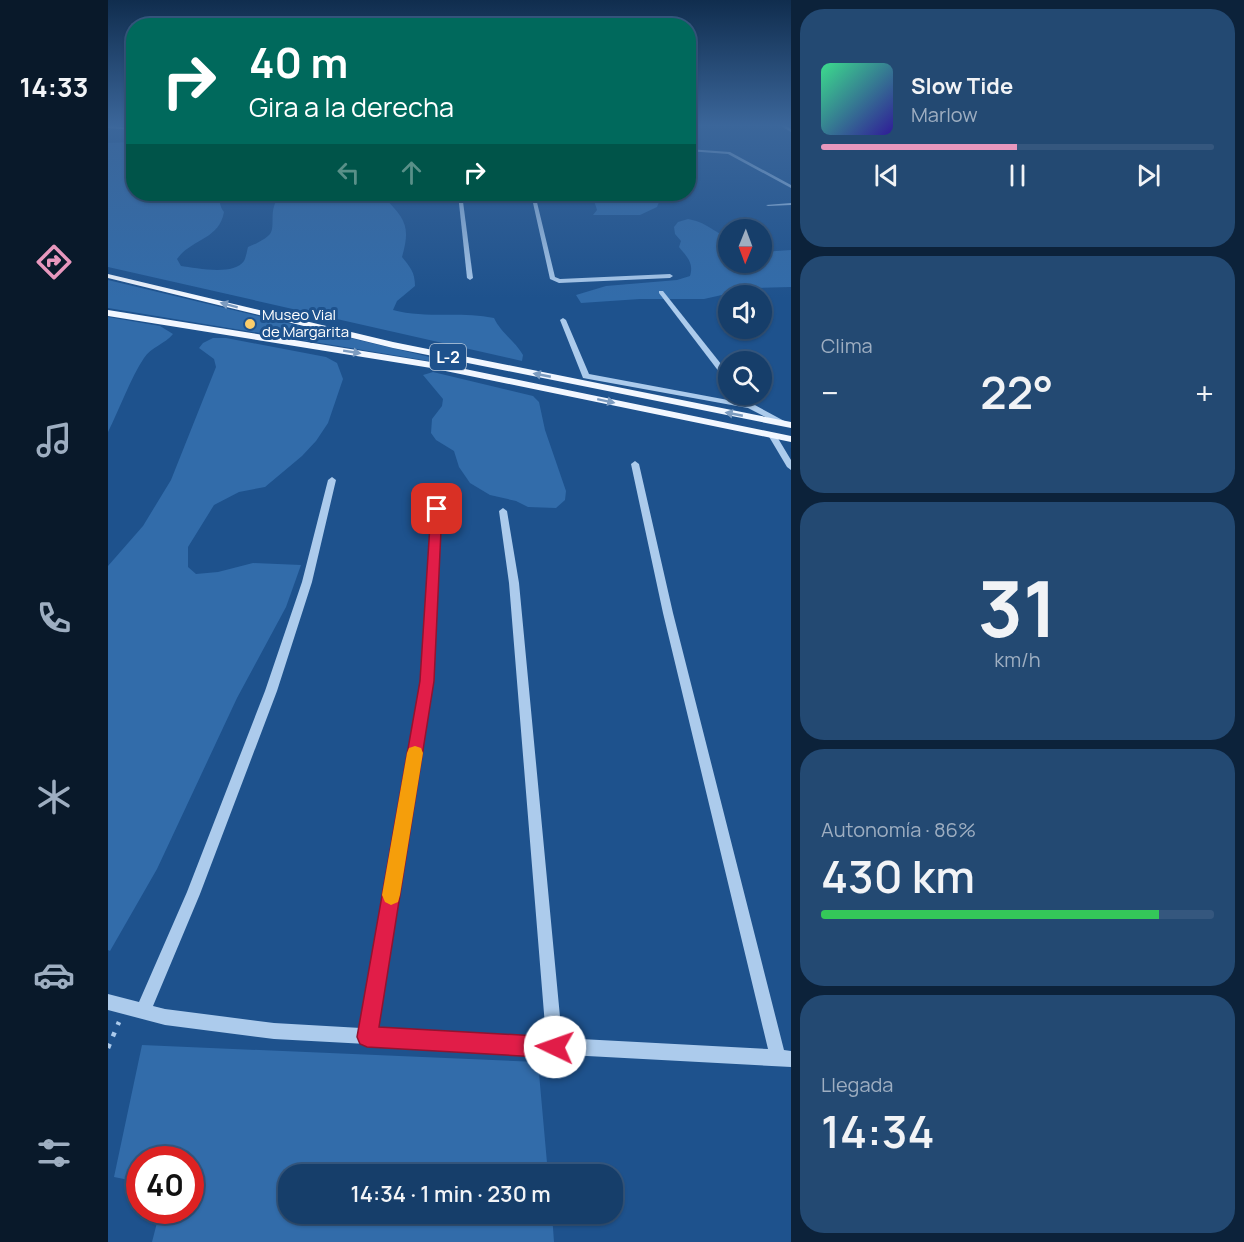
<!DOCTYPE html>
<html lang="es">
<meta charset="utf-8">
<style>
body{margin:0;font-family:Manrope,sans-serif;background:#234972;color:#f1f3f6;height:100vh;display:flex;flex-direction:column;font-size:22px;white-space:nowrap}
*{box-sizing:border-box;margin:0}
p{font-size:20px;color:#9eaec1}
.icon{flex:none;width:33px;height:33px;fill:none;stroke:currentColor;stroke-width:2;stroke-linecap:round;stroke-linejoin:round}
.map{position:relative;flex:1;overflow:hidden}
.details{display:flex;flex-direction:column;gap:9px;padding:9px;background:#0c223a;width:453px}
.details>*{flex:none}
.banner{position:absolute;left:18px;top:18px;width:570px;height:183px;border-radius:24px;box-shadow:0 2px 4px #0004,0 0 0 2px #35577e;background:#00695c;color:#fff;overflow:hidden}
.needle{width:39px;rotate:181deg}
.tools{position:absolute;left:610px;top:219px;display:grid;gap:12px}
.tools a{display:grid;place-items:center;width:54px;height:54px;border-radius:50%;background:#163e6a;box-shadow:0 2px 4px #0004,0 0 0 2px #35577e;font-size:30px}
.speed{position:absolute;left:18px;top:1146px;display:flex;gap:12px;font-size:30px;font-weight:700;text-align:center}
.speed>*{display:grid;place-content:center;width:78px;height:78px;border-radius:50%;background:#163e6a;box-shadow:0 2px 4px #0004,0 0 0 2px #35577e;line-height:1}
.speed .limit{border:9px solid #d22;background:#fff;color:#111}
.pin{position:absolute;display:grid;place-items:center;width:51px;height:51px;color:#fff;margin:-26px;border-radius:12px;box-shadow:0 3px 9px #0006}
.me{position:absolute;width:66px;margin:-33px;rotate:273deg;stroke-linejoin:round;filter:drop-shadow(0 0 4px #0008)}
.turn{display:flex;align-items:center;gap:21px;height:126px;padding:0 24px;font-size:27px}
.turn .icon{width:78px;height:78px;stroke-width:2.5}
.turn b{display:block;font-size:42px;line-height:51px}
.lanes{display:flex;align-items:center;height:57px;padding:0 24px;background:#0003;justify-content:center;gap:30px;direction:ltr}
.lanes .off{opacity:.35}
.big{font-size:45px;font-weight:600;line-height:1.1}
.details .card{flex:1;display:flex;flex-direction:column;justify-content:center;gap:9px;min-width:0;padding:0 21px;border-radius:24px;background:#234972}
.details .dial{align-items:center;gap:0}
.dial b{font-size:78px;line-height:1}
.song{display:flex;align-items:center;gap:18px}
.cover{width:72px;height:72px;border-radius:9px;background:linear-gradient(135deg,hsl(150 70% 55%),hsl(250 70% 35%))}
.played{height:6px;border-radius:3px;background:linear-gradient(90deg,#e797bd 50%,#35577e 50%)}
.keys{display:flex;justify-content:space-around;direction:ltr}
.heat{display:flex;justify-content:space-between;align-items:center;font-size:33px;direction:ltr}
.charge{height:9px;border-radius:4px;background:linear-gradient(90deg,#34c759 86%,#35577e 0)}
.trip{position:absolute;left:170px;top:1164px;width:345px;height:60px;border-radius:24px;background:#163e6a;box-shadow:0 2px 4px #0004,0 0 0 2px #35577e;font-weight:600;line-height:60px;text-align:center}
main{display:flex;flex:1;min-height:0}
.tabs{display:flex;flex-direction:column;width:108px;justify-content:space-around;align-items:center;background:#09192a;color:#9eaec1}
.tabs .icon{width:42px;height:42px}
.tabs .selected{color:#e797bd}
.tabs b{font-size:27px;color:#f1f3f6}
.map>svg:first-child{display:block}
</style>
<main>
<nav class="tabs">
<b>14:33</b>
<svg class="icon selected" aria-label="directions" viewBox="0 0 24 24"><path d="M12 3l9 9-9 9-9-9zM9 14v-3h6M13 9l2 2-2 2"/></svg>
<svg class="icon" aria-label="music" viewBox="0 0 24 24"><path d="M9 18V5l10-2v13"/><circle cx="6" cy="18" r="3"/><circle cx="16" cy="16" r="3"/></svg>
<svg class="icon" aria-label="phone" viewBox="0 0 24 24"><path d="M5 4h4l2 5-3 2q2 4 5 5l2-3 5 2v4C11 20 4 13 5 4z"/></svg>
<svg class="icon" aria-label="climate" viewBox="0 0 24 24"><path d="M12 3v18M4 7l16 10M4 17L20 7"/></svg>
<svg class="icon" aria-label="car" viewBox="0 0 24 24"><path d="M5 17H2v-5l4-1 3-4h7l3 4 3 1v5h-3M9 17h6M6 11h13"/><circle cx="7" cy="17" r="2"/><circle cx="17" cy="17" r="2"/></svg>
<svg class="icon" aria-label="filters" viewBox="0 0 24 24"><path d="M4 7h16M4 17h16"/><circle cx="9" cy="7" r="2"/><circle cx="15" cy="17" r="2"/></svg>
</nav>
<div class="map">
<svg width="683" height="1242" viewBox="0 0 683 1242">
<rect width="100%" height="100%" fill="#1e528d"/>
<!-- green -->
<g fill="#326caa">
<path d="M25 142 26 194H109C113 201 111 206 116 212 111 240 83 239 69 259L73 266C88 268 126 276 136 261 138 257 139 251 140 247 147 244 157 240 162 234 168 226 160 210 171 197L189 194H276V197C297 219 303 226 294 257 302 267 307 272 307 286L289 301 285 310C319 319 353 311 386 318 393 333 407 341 415 355L414 361 0 267V143Z"/>
<polygon points="484,194 554,194 549,207 532,215 485,215 489,210"/>
<path d="M580 219C598 222 604 231 621 238V262H654V252L683 250V287L645 288 596 299H532L473 303 468 295 498 286 569 280 582 276C586 263 579 257 571 247L573 241 567 234 566 227 570 222Z"/>
<polygon points="0,280 330,359 327,362 0,308"/>
<path d="M0 317 52 326 65 334C57 344 43 347 36 358 23 377 11 410 0 432Z"/>
<polygon points="105,338 118,338 218,357 229,363 235,379 220,423 208,441 194,456 157,487 131,492 106,505 80,547 80,567 88,574 110,572 145,563 193,565 178,607 129,698 49,869 2,951 0,950 0,566 35,526 63,480 108,367 106,359 91,348 95,343"/>
<polygon points="325,372 425,396 431,402 437,430 458,491 457,500 448,508 420,507 408,501 382,495 362,483 351,467 346,451 328,440 323,433 324,419 334,406 335,399 315,375"/>
<polygon points="34,1045 430,1062 440,1174 180,1174 180,1214 444,1214 446,1242 44,1242 52,1211 82,1210 82,1160 32,1160 31,1182 6,1177"/>
</g>
<g fill="none" stroke-linecap="round" stroke-linejoin="round">
<!-- path -->
<polyline stroke="#accbec" stroke-width="4.5" stroke-dasharray="4.5 8" stroke-linecap="butt" points="0,1048 11,1022"/>
<!-- minor -->
<g fill="#accbec" fill-rule="evenodd">
<polygon points="670,124 675,124 683,129 683,132"/>
<polygon points="0,126 26,128 26,130 0,128"/>
<polygon points="580,149 622,152 683,185 683,188 620,154 580,151"/>
<polygon points="350,194 354,194 365,278 362,280 359,278"/>
<polygon points="423,194 427,194 447,277 452,279 562,274 565,276 562,278 451,283 442,279"/>
<polygon points="683,203 683,205 660,206 658,205"/>
<polygon points="551,291 555,291 621,374 621,381 618,381 551,293"/>
<polygon points="455,318 458,320 481,374 636,403 630,394 637,394 645,404 680,423 679,425 673,425 640,408 475,378 452,320"/>
<polygon points="661,433 667,433 668,435 683,460 683,470 679,467 660,435"/>
<polygon points="527,461 531,464 565,613 676,1050 683,1051 683,1067 166,1039 57,1025 0,1010 0,994 31,1002 79,892 157,691 194,582 220,480 224,477 228,480 204,582 169,691 92,894 45,1006 57,1009 166,1023 253,1028 313,681 326,486 330,483 334,486 325,681 268,1028 438,1038 401,583 391,511 395,508 399,511 411,583 454,1038 660,1049 555,613 523,464"/>
</g>
<!-- major -->
<g fill="#f2f7ff" fill-rule="evenodd">
<polygon points="0,274 285,342 683,422 683,428 285,348 0,278"/>
<polygon points="0,310 323,362 683,436 683,442 323,368 0,316"/>
</g>
</g>
<!-- one-way arrows -->
<defs><path id="oneway-solid" d="M-6-.8H1V-3.2L6.5 0L1 3.2V.8H-6Z" transform="scale(1.5)"/></defs>
<g fill="#7d9cc0">
<use href="#oneway-solid" transform="translate(121 305) rotate(-165)"/>
<use href="#oneway-solid" transform="translate(244 352) rotate(9)"/>
<use href="#oneway-solid" transform="translate(434 375) rotate(-169)"/>
<use href="#oneway-solid" transform="translate(498 401) rotate(12)"/>
<use href="#oneway-solid" transform="translate(626 414) rotate(-169)"/>
</g>
<!-- sky -->
<linearGradient id="sky" x2="0" y2="1"><stop stop-color="#102d4e"/><stop offset="0.42" stop-color="#3b669a"/><stop offset="1" stop-color="#3b669a" stop-opacity="0"/></linearGradient>
<rect width="683" height="298" fill="url(#sky)"/>
<!-- route -->
<polygon fill="#e11d48" stroke="#92132f" stroke-width="1.5" points="329,505 334,509 326,681 271,1027 447,1037 455,1040 458,1047 455,1055 447,1058 259,1047 252,1044 249,1037 312,681 323,509"/>
<!-- slow -->
<polygon fill="#f59e0b" points="307,746 313,748 315,753 292,895 290,902 283,905 277,902 274,895 299,753 301,748"/>
<!-- markers -->
<circle fill="#fbcd6b" stroke="#1e528d" stroke-width="2" cx="142" cy="324" r="6"/>
<g text-anchor="middle" stroke-width="6" stroke-linejoin="round" paint-order="stroke">
<!-- far-poi labels -->
<g font-size="15" fill="#fff" stroke="#1e528d" text-anchor="start">
<text x="154" y="320">Museo Vial<tspan x="154" dy="17">de Margarita</tspan></text>
</g>
<!-- shield labels -->
<rect fill="#1e528d" stroke="#bccbdd" stroke-width="1.5" x="322" y="344" width="36" height="26" rx="4.5"/>
<g font-size="16" font-weight="bold" fill="#fff">
<text x="340" y="363">L-2</text>
</g>
</g>
</svg>
<div class="tools">
<a><svg class="needle" viewBox="-14 -14 28 28"><path d="M0-13l5 13h-10z" fill="#e53935"/><path d="M0 13l5-13h-10z" fill="#9eaec1"/></svg></a>
<a><svg class="icon" aria-label="sound" viewBox="0 0 24 24"><path d="M4 9h4l5-4v14l-5-4H4zM17 9q2 3 0 6"/></svg></a>
<a><svg class="icon" aria-label="search" viewBox="0 0 24 24"><circle cx="10" cy="10" r="6"/><path d="M15 15l6 6"/></svg></a>
</div>
<div class="speed"><div class="limit">40</div></div>
<div class="pin" style="left:329px;top:509px;background:#d93025"><svg class="icon" aria-label="arrive" viewBox="0 0 24 24"><path d="M6 21V4h12l-3 4 3 4H6"/></svg></div>
<svg class="me" style="left:447px;top:1047px" viewBox="-20 -20 40 40"><circle r="19" fill="#fff"/><path d="M0-13L10 11 0 6-10 11z" fill="#e11d48"/></svg>
<div class="trip">14:34 · 1 min · 230 m</div>
<div class="banner">
<div class="turn"><svg class="icon" aria-label="right" viewBox="0 0 24 24"><path d="M7 20v-9h11M14 6l5 5-5 5"/></svg><div><b>40 m</b>Gira a la derecha</div></div>
<div class="lanes"><svg class="icon off" aria-label="left" viewBox="0 0 24 24"><path d="M17 20v-9H6M10 6l-5 5 5 5"/></svg><svg class="icon off" aria-label="ahead" viewBox="0 0 24 24"><path d="M12 20V5M6 11l6-6 6 6"/></svg><svg class="icon" aria-label="right" viewBox="0 0 24 24"><path d="M7 20v-9h11M14 6l5 5-5 5"/></svg></div>
</div>
</div>
<section class="details">
<div class="card">
<div class="song"><i class="cover"></i><div><b>Slow Tide</b><p>Marlow</p></div></div>
<div class="played"></div>
<div class="keys"><svg class="icon" aria-label="previous" viewBox="0 0 24 24"><path d="M18 5L8 12l10 7zM5 5v14"/></svg><svg class="icon" aria-label="pause" viewBox="0 0 24 24"><path d="M8 5v14M16 5v14"/></svg><svg class="icon" aria-label="next" viewBox="0 0 24 24"><path d="M6 5l10 7-10 7zM19 5v14"/></svg></div>
</div>
<div class="card"><p>Clima</p>
<div class="heat"><a>−</a><b class="big">22°</b><a>+</a></div>
</div>
<div class="card dial"><b>31</b><p>km/h</p></div>
<div class="card"><p>Autonomía · 86%</p><b class="big">430 km</b><div class="charge"></div></div>
<div class="card"><p>Llegada</p><b class="big">14:34</b></div>
</section>
</main>
